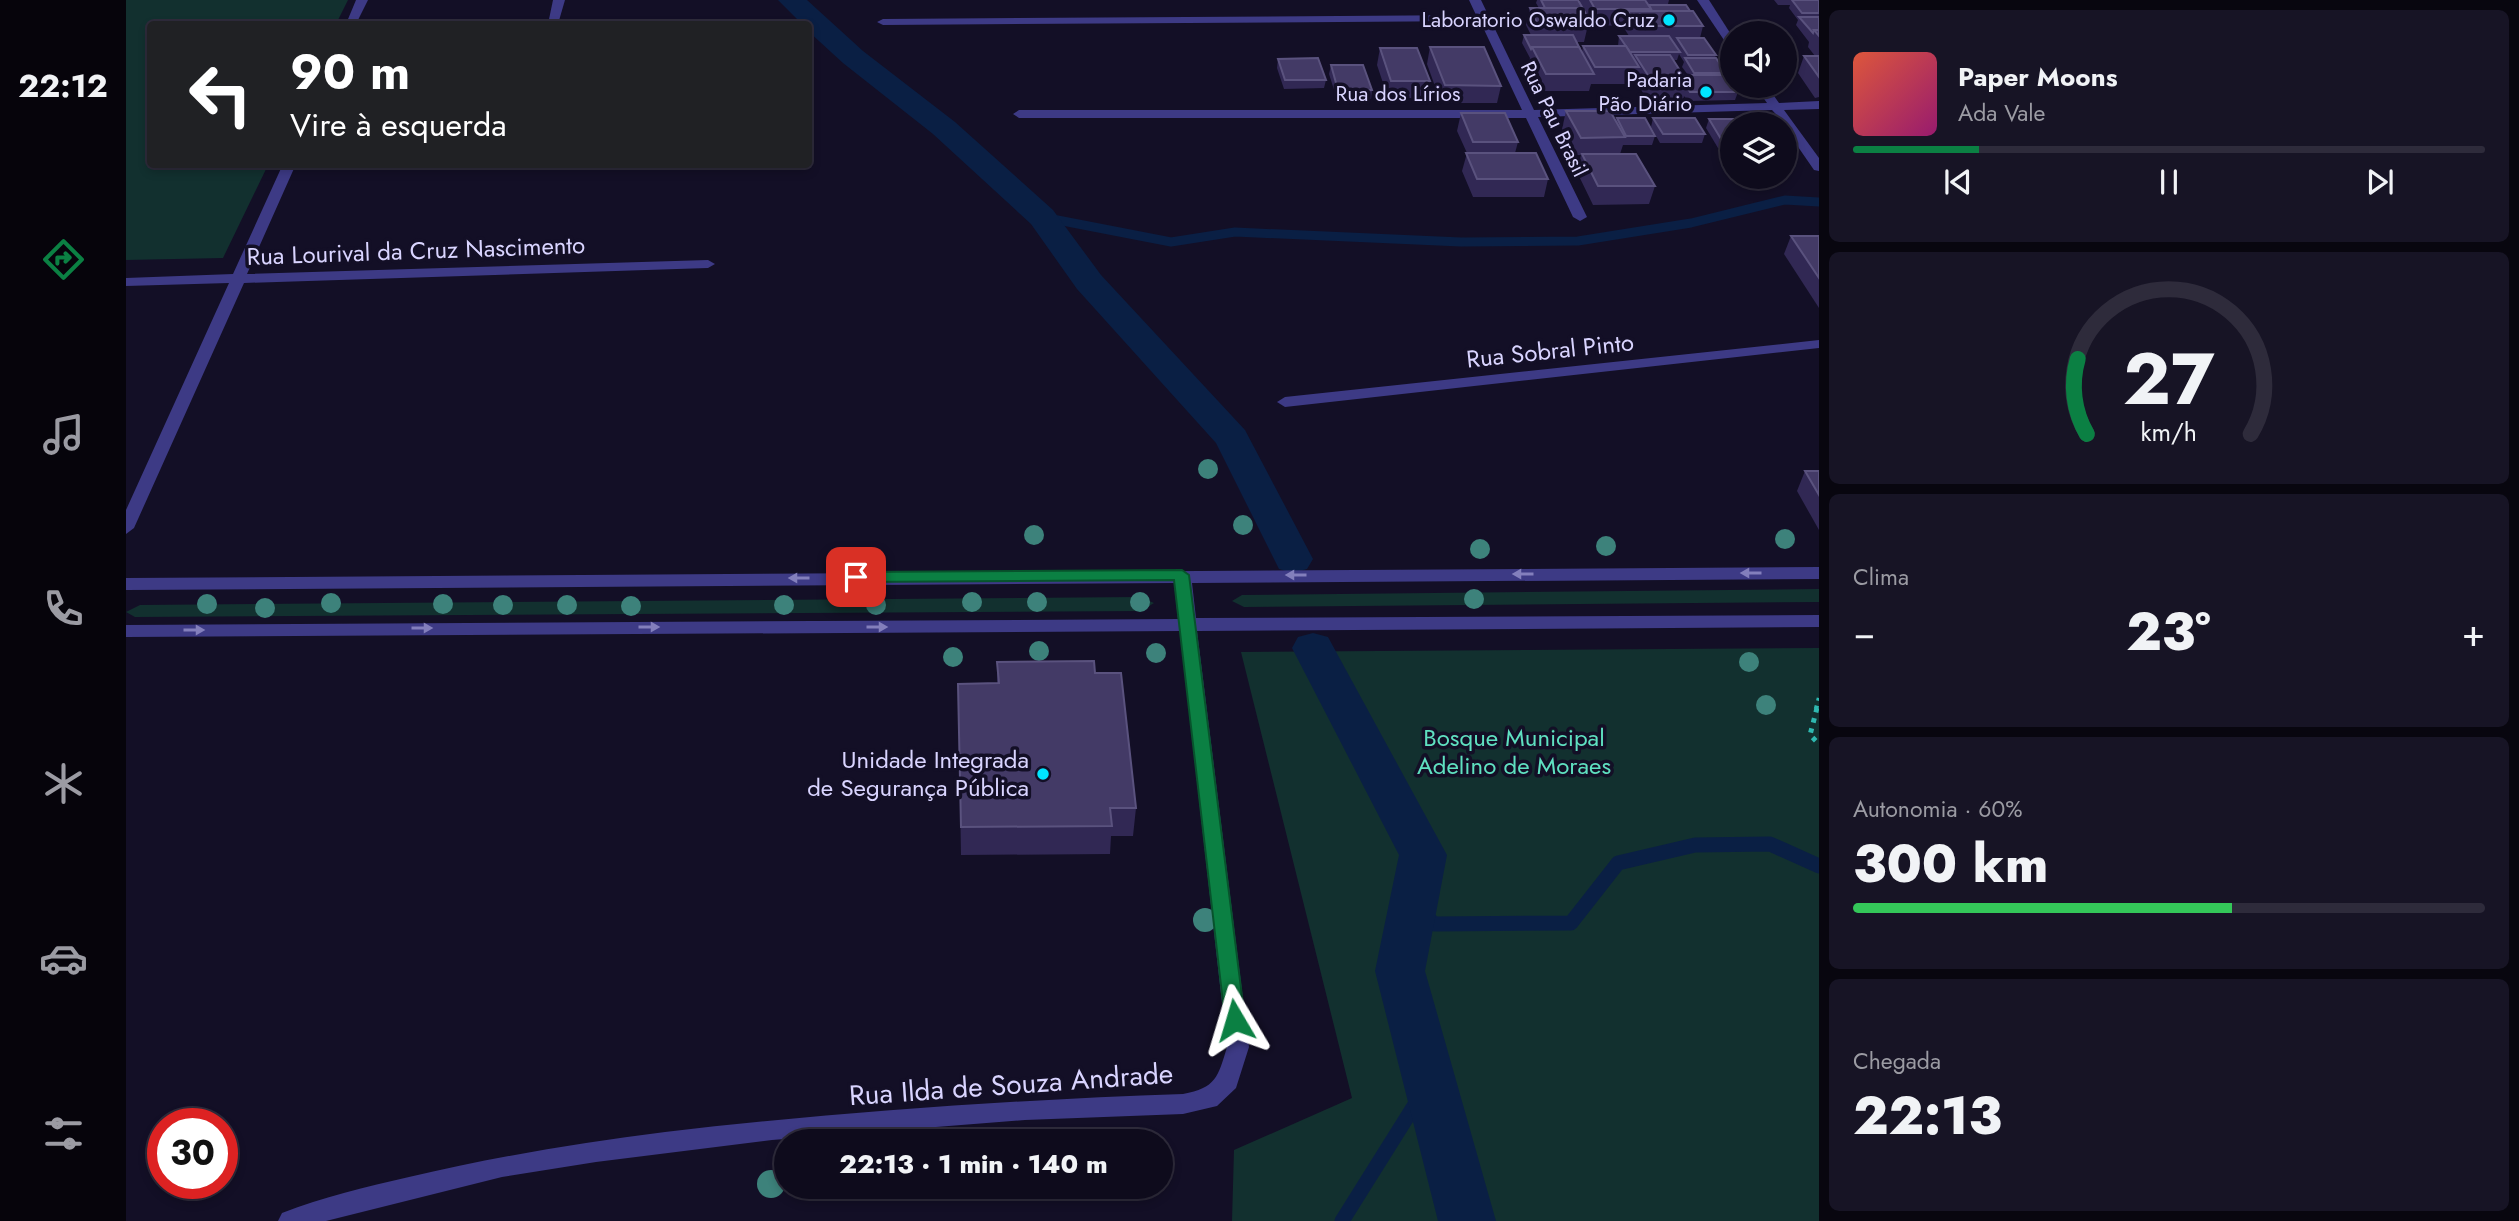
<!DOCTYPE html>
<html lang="pt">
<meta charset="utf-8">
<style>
body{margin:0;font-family:Jost,sans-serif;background:#171425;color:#f1f3f6;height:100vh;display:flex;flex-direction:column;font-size:26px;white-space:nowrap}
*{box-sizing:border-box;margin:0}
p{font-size:23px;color:#9b9ba3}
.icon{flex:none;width:38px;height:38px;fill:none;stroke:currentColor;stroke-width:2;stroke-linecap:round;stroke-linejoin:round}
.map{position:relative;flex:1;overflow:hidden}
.side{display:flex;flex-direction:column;gap:10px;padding:10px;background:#08060f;width:700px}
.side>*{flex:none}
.top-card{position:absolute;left:21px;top:21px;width:665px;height:147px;border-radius:7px;box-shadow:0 4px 10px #0003,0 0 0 2px #2e2b3b;background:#202124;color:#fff;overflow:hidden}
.tools{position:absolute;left:1594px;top:21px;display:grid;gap:14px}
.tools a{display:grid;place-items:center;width:77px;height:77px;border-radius:50%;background:#0e0b1c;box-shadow:0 4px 10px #0003,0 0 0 2px #2e2b3b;font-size:35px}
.speed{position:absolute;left:21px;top:1108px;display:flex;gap:14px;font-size:35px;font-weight:700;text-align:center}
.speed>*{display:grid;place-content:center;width:91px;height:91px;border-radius:50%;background:#0e0b1c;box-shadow:0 4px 10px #0003,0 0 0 2px #2e2b3b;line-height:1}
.speed .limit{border:10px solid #d22;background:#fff;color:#111}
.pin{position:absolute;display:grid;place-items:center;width:60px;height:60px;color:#fff;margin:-30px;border-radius:14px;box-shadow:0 4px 10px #0006}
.me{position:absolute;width:77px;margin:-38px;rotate:353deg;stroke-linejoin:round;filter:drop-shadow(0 0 5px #0008)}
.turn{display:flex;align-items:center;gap:24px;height:147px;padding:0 28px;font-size:32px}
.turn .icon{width:91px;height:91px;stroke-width:2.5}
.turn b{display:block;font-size:49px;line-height:60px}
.big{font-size:52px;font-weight:800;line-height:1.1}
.side .widget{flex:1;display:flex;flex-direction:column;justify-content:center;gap:10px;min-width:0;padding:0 24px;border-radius:10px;background:#171425}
.side .dial{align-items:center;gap:0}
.dial svg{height:182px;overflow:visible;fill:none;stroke:#2e2b3b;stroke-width:7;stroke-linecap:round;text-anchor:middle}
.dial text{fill:#f1f3f6;stroke:none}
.song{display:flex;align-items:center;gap:21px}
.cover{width:84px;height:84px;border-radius:10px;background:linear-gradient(135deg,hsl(10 70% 55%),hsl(320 70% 35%))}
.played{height:7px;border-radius:4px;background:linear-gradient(90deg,#0b8043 20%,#2e2b3b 20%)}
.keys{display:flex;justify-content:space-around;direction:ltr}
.heat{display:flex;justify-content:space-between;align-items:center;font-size:38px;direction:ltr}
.charge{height:10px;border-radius:5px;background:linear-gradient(90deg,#34c759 60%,#2e2b3b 0)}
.trip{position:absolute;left:648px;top:1129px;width:399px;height:70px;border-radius:35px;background:#0e0b1c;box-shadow:0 4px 10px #0003,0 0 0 2px #2e2b3b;font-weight:800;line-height:70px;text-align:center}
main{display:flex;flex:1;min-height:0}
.menu{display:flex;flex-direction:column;width:126px;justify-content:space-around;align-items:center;background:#06040b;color:#9b9ba3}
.menu .icon{width:49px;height:49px}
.menu .active{color:#0b8043}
.menu b{font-size:32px;color:#f1f3f6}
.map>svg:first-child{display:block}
</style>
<main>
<nav class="menu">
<b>22:12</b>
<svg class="icon active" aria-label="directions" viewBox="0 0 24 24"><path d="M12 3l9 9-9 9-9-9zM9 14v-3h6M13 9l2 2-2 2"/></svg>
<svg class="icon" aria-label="music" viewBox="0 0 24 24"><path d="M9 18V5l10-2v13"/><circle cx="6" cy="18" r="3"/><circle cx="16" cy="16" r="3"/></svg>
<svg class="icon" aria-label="phone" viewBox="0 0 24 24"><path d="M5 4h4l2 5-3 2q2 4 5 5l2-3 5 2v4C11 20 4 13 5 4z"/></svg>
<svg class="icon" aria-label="climate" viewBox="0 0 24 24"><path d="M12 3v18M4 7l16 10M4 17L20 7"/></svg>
<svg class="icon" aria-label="car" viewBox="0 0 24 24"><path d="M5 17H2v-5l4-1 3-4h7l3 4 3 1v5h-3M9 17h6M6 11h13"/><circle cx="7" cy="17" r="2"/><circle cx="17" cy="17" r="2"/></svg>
<svg class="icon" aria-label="filters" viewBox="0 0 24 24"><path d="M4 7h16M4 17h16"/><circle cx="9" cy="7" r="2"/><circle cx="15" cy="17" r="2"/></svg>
</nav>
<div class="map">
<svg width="1693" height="1221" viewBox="0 0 1693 1221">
<rect width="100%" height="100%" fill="#130f26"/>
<!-- green -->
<g fill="#12302f">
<polygon points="0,0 222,0 210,24 24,24 24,164 142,165 97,258 0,260"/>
<polygon points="1693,589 1693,602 1118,607 1106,601 1116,595"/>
<polygon points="1014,597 1028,603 1015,611 9,617 0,612 14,605"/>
<polygon points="1693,648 1693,1221 1106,1221 1108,1150 1226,1098 1115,652"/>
</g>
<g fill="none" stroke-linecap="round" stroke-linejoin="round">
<!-- stream-far1 -->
<polyline stroke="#0a1f44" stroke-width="9" points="916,217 1045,242 1109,232 1335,242 1452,241 1565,223 1659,200 1693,202"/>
<!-- stream -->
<g stroke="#0a1f44" stroke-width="15">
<polyline points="1286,908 1309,924 1445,923 1492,863 1569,845 1644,844 1693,866"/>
<polyline points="1216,1221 1305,1079"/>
</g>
<!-- canal -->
<g fill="#0a1f44" fill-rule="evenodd">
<polygon points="652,0 681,0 737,51 829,122 927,210 975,275 1119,430 1187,559 1181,569 1167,573 1153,569 1090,443 951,289 905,224 807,134 717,63 682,31 682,24 676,24"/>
<polygon points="1187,633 1202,637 1321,855 1299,971 1370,1221 1312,1221 1249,971 1273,855 1166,648 1172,637"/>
</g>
<!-- path-far1 -->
<polyline stroke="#2fb8b0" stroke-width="4.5" stroke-dasharray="3.5 5" stroke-linecap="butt" points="1690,709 1693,698"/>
<!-- path -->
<polyline stroke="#2fb8b0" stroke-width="5" stroke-dasharray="4.5 6" stroke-linecap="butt" points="1691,708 1684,735 1693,744"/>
<!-- minor -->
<g fill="#3d3a85" fill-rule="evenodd">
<polygon points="230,0 242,0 230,24 220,24"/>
<polygon points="427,0 439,0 432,24 422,24"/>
<polygon points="1343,0 1355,0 1408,110 1641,103 1629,86 1641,86 1653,103 1693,101 1693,109 1658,110 1693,158 1693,171 1688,170 1659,128 1659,124 1646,110 1412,117 1461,217 1454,221 1447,217 1400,118 893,118 887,114 893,110 1396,110 1354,21 757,25 751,22 757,19 1350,15"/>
<polygon points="1571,0 1583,0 1606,36 1606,47 1602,46"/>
<polygon points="157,164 170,164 121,274 582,260 589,264 582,268 118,283 8,528 0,534 0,510 103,283 0,286 0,278 107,274"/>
<polygon points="1693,340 1693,348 1159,407 1151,402 1159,397"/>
<path d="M1693 567V579L1066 583 1070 618 1693 615V627L1071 631 1123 1047 1110 1088 1091 1106 1057 1114 899 1120 646 1140 470 1162 376 1177 200 1221H152L156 1213C197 1197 240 1187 283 1177 368 1157 452 1143 539 1132 711 1112 884 1100 1057 1094 1090 1088 1092 1077 1101 1047L1054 631 0 637V625L1052 619 1048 583 0 590V578Z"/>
</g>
</g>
<!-- trees -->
<g fill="#3d827b">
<circle cx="1082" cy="469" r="10"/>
<circle cx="1117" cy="525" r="10"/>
<circle cx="908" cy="535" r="10"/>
<circle cx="1659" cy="539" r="10"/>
<circle cx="1480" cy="546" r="10"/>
<circle cx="1354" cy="549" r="10"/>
<circle cx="1348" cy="599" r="10"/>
<circle cx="846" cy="602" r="10"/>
<circle cx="911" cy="602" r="10"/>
<circle cx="1014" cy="602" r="10"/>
<circle cx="205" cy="603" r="10"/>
<circle cx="81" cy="604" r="10"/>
<circle cx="317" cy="604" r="10"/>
<circle cx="377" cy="605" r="10"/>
<circle cx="441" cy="605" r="10"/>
<circle cx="658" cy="605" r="10"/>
<circle cx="750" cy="605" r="10"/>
<circle cx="505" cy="606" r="10"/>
<circle cx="139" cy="608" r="10"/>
<circle cx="913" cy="651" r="10"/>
<circle cx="1030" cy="653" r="10"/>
<circle cx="827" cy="657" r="10"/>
<circle cx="1623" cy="662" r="10"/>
<circle cx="1640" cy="705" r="10"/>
<circle cx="1079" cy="920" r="12"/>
<circle cx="645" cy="1184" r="14"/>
</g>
<!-- wall -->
<g fill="#312854" fill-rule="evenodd">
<path d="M1368 0H1452L1454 2V0H1543L1542 4H1522L1523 5 1564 11 1577 26 1574 38 1590 55 1589 58 1600 73 1599 75 1612 92 1609 100 1562 101 1558 96 1557 101H1522L1509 80 1508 84H1465L1463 91H1416L1402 64 1404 58 1396 43 1398 35H1405L1400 25 1404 8H1413L1410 3 1411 0ZM1459 16 1465 25 1498 26V28L1503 36H1493L1492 46H1457L1456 52 1451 42H1458L1462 25 1459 19ZM1553 54 1558 62 1556 67 1562 75H1557L1548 60H1551Z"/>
<polygon points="1648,0 1693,0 1693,97 1689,98 1672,73 1678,56 1689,56 1682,47 1683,42 1670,25 1672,20 1663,8 1664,5 1652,5"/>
<polygon points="1304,47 1375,86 1371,103 1315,103 1301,64"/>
<polygon points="1254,48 1304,81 1301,98 1262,98 1251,65"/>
<polygon points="1152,59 1200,80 1198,88 1158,89 1151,68"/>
<polygon points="1205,65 1246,90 1245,99 1211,99 1203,74"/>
<polygon points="1440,111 1490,121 1491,118 1529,136 1526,145 1497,145 1494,154 1529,186 1523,204 1467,205 1451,172 1455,155 1450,155 1436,129"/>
<polygon points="1335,113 1392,142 1389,153 1422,179 1418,197 1347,197 1336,171 1341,153 1331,131"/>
<polygon points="1527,118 1579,134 1576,143 1534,143 1525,127"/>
<polygon points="1583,119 1606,124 1606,148 1592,148 1580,128"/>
<polygon points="1665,236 1693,236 1693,308 1658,254"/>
<polygon points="1679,471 1693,471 1693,530 1671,491"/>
<polygon points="871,662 969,673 1010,808 1007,836 985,836 984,854 835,855 832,684 871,683"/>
</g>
<!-- building -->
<g fill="#433a66" stroke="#5a527e" stroke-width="2">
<polygon points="1415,0 1452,0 1460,14 1456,14 1453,8 1419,8"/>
<polygon points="1464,0 1519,0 1525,9 1469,9"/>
<polygon points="1666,0 1693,0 1693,13 1676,13"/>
<polygon points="1523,5 1560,5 1564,11 1526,11"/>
<polygon points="1404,8 1453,8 1462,25 1412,25"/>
<polygon points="1502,11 1567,11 1577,26 1512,26"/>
<polygon points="1673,17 1693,17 1693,30 1688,30 1687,33"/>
<polygon points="1688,30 1693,30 1693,36"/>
<polygon points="1398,35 1447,35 1454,49 1453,47 1406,47 1405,49"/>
<polygon points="1493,36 1543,36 1554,52 1504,52"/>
<polygon points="1551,38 1578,38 1590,55 1562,55"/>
<polygon points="1457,46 1500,46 1513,67 1469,67"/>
<polygon points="1304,47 1358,47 1375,86 1319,85"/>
<polygon points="1406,47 1453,47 1468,74 1420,74"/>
<polygon points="1254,48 1291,48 1304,81 1265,81"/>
<polygon points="1509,55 1544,55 1562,83 1527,83"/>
<polygon points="1678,56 1693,56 1693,77"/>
<polygon points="1192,58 1200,80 1159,80 1152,59"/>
<polygon points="1559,58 1590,58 1600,73 1568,73"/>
<polygon points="1205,65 1237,65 1246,90 1212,90"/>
<polygon points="1557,75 1602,75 1606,83 1606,86 1608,86 1612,92 1564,92 1561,87 1562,83"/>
<polygon points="1440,111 1484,111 1499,137 1455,138"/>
<polygon points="1335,113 1379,113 1392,142 1347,142"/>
<polygon points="1491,118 1519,118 1529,136 1500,136"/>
<polygon points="1527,118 1569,118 1579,134 1537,134"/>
<polygon points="1583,119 1624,119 1628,124 1606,124 1606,139 1595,139"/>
<polygon points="1340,153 1410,153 1422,179 1351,179"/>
<polygon points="1456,154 1510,154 1529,186 1472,186"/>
<polygon points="1665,236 1693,236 1693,278"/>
<polygon points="1679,471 1693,471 1693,495"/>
<polygon points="968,661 969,673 995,673 1010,808 984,808 986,826 835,827 832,684 873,683 871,662"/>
</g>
<!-- one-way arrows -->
<defs><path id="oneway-solid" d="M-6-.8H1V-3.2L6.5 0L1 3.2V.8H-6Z" transform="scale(1.75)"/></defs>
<g fill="#837fbc">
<use href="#oneway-solid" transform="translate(1625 573) rotate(180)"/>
<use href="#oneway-solid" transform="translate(1397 574) rotate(180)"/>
<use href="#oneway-solid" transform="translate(1170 575) rotate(180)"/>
<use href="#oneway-solid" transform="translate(673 578) rotate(180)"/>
<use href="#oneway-solid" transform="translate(523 627)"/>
<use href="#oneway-solid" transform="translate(751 627)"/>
<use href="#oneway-solid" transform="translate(296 628)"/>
<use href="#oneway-solid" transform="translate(68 630)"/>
</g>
<!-- route -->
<polygon fill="#0b8043" stroke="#07532c" stroke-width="2" points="1056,570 1063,575 1119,1020 1116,1026 1109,1029 1102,1026 1099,1020 1048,580 730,582 722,577 730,572"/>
<!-- markers -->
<g fill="#00e5ff" stroke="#130f26" stroke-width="2.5">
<circle cx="1543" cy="20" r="7"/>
<circle cx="1580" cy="92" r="7"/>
<circle cx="917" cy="774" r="7"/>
</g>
<g text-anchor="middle" stroke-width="7" stroke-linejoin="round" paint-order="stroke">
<!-- far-poi labels -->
<g font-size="21" fill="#d9d4ff" stroke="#130f26" text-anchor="end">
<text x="1529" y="27">Laboratorio Oswaldo Cruz</text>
<text x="1566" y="87">Padaria<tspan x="1566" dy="24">Pão Diário</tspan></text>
</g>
<!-- far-street labels -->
<g font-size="21" fill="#d9d4ff" stroke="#130f26">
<text x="1272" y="101">Rua dos Lírios</text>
<text transform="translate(1428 119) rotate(64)" y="7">Rua Pau Brasil</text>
</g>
<!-- street labels -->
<g font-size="24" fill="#d9d4ff" stroke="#130f26">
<text transform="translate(290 251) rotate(-2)" y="8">Rua Lourival da Cruz Nascimento</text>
<text transform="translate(1424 351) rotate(-6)" y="8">Rua Sobral Pinto</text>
</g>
<!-- park labels -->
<g font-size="24" fill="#5fe0c0" stroke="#130f26">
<text x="1388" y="746">Bosque Municipal<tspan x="1388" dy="28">Adelino de Moraes</tspan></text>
</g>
<!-- poi labels -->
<g font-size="24" fill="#d9d4ff" stroke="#130f26" text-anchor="end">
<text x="903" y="768">Unidade Integrada<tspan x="903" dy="28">de Segurança Pública</tspan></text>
</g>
<!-- near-street labels -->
<g font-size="28" fill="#d9d4ff" stroke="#130f26">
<text transform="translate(885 1084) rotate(-4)" y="10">Rua Ilda de Souza Andrade</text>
</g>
</g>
</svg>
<div class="tools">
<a><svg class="icon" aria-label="sound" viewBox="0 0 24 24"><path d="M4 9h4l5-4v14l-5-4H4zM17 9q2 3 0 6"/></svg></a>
<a><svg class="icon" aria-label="layers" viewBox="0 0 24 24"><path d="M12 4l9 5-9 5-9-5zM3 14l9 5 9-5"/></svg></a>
</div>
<div class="speed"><div class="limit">30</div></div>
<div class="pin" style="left:730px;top:577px;background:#d93025"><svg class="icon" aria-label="arrive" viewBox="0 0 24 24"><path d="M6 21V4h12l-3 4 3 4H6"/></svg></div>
<svg class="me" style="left:1109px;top:1020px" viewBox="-20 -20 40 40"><path d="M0-17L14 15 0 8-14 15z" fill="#0b8043" stroke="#fff" stroke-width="4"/></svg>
<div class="trip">22:13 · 1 min · 140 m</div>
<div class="top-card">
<div class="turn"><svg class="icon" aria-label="left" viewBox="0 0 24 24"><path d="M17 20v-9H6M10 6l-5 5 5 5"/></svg><div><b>90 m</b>Vire à esquerda</div></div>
</div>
</div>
<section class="side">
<div class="widget">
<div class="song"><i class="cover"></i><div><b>Paper Moons</b><p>Ada Vale</p></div></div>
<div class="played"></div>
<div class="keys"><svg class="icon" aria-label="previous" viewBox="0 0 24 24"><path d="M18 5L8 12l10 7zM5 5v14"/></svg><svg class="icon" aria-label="pause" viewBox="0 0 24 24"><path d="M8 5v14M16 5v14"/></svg><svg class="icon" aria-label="next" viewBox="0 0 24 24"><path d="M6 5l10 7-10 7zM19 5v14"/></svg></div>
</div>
<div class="widget dial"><svg viewBox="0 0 100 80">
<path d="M14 69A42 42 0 1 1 86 69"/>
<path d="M14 69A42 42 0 0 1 10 36" stroke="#0b8043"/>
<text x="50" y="56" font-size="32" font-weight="700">27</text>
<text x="50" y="72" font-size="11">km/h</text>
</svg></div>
<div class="widget"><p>Clima</p>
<div class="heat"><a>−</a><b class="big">23°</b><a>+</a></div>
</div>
<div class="widget"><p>Autonomia · 60%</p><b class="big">300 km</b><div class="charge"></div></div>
<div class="widget"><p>Chegada</p><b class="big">22:13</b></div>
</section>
</main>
